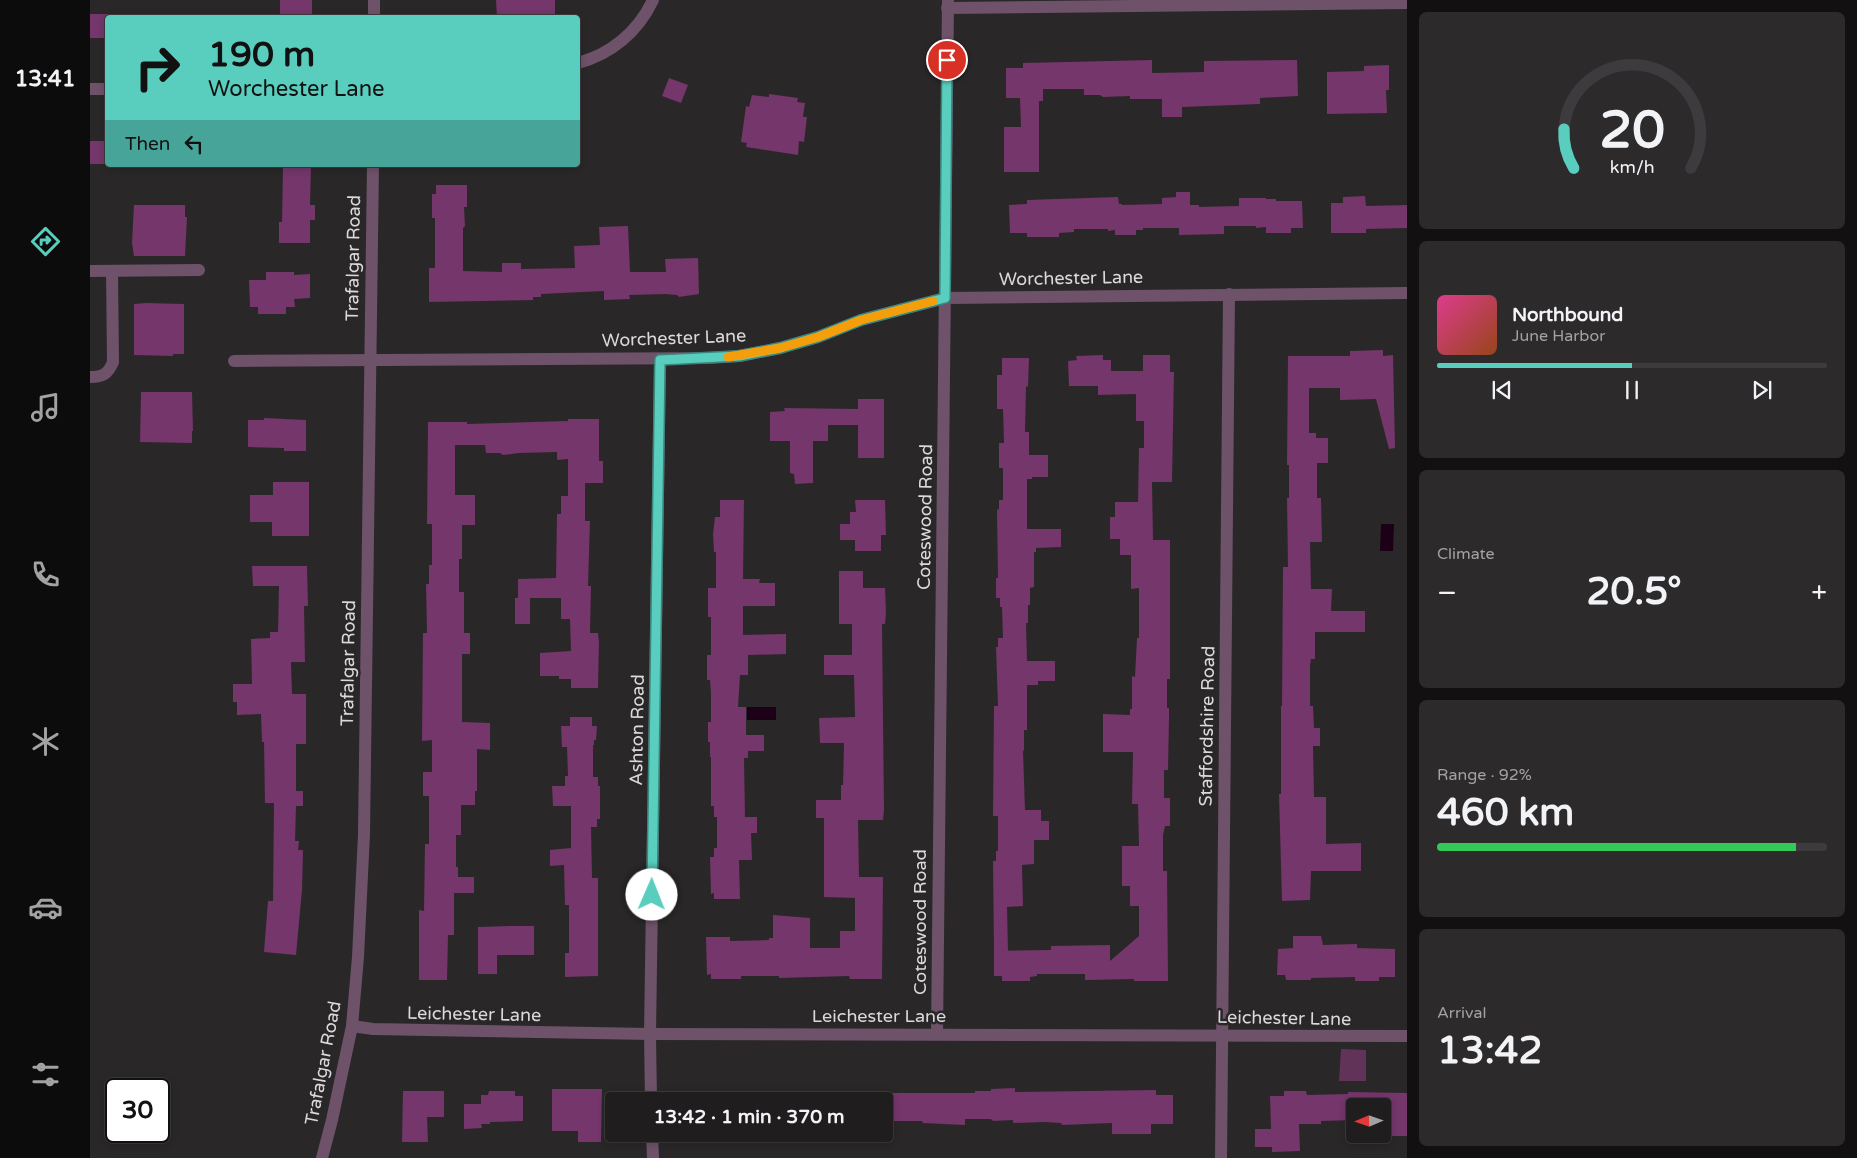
<!DOCTYPE html>
<meta charset="utf-8">
<style>
body{margin:0;font-family:"Varela Round",sans-serif;background:#2d2a2c;color:#f1f3f6;height:100vh;display:flex;flex-direction:column;font-size:19px;white-space:nowrap}
*{box-sizing:border-box;margin:0}
p{font-size:16px;color:#a2a2a4}
.icon{flex:none;width:28px;height:28px;fill:none;stroke:currentColor;stroke-width:2;stroke-linecap:round;stroke-linejoin:round}
.map{position:relative;flex:1;overflow:hidden}
.drawer{display:flex;flex-direction:column;gap:12px;padding:12px;background:#121011;width:450px}
.drawer>*{flex:none}
.top-card{position:absolute;left:15px;top:15px;width:475px;height:152px;border-radius:5px;box-shadow:0 2px 8px #0003,0 0 0 1px #3d3b3d;background:#59cebe;color:#111;overflow:hidden}
.needle{width:32px;rotate:268deg}
.buttons{position:absolute;left:1256px;top:1098px;display:grid;gap:10px}
.buttons a{display:grid;place-items:center;width:45px;height:45px;border-radius:5px;background:#201d1f;box-shadow:0 2px 8px #0003,0 0 0 1px #3d3b3d;font-size:25px}
.speed{position:absolute;left:15px;top:1078px;display:flex;gap:10px;font-size:25px;font-weight:700;text-align:center}
.speed>*{display:grid;place-content:center;width:65px;height:65px;border-radius:50%;background:#201d1f;box-shadow:0 2px 8px #0003,0 0 0 1px #3d3b3d;line-height:1}
.speed .limit{border:2px solid #111;border-radius:8px;background:#fff;color:#111}
.pin{position:absolute;display:grid;place-items:center;width:42px;height:42px;color:#fff;margin:-21px;border:2px solid #fff;border-radius:50%;box-shadow:0 1px 5px #0007}
.me{position:absolute;width:55px;margin:-28px;rotate:1deg;stroke-linejoin:round;filter:drop-shadow(0 0 4px #0008)}
.turn{display:flex;align-items:center;gap:18px;height:105px;padding:0 20px;font-size:22px}
.turn .icon{width:65px;height:65px;stroke-width:2.5}
.turn b{display:block;font-size:35px;line-height:42px}
.then{display:flex;align-items:center;height:48px;padding:0 20px;background:#0003;gap:10px;font-size:19px}
.big{font-size:38px;font-weight:700;line-height:1.1}
.drawer .widget{flex:1;display:flex;flex-direction:column;justify-content:center;gap:8px;min-width:0;padding:0 18px;border-radius:8px;background:#2d2a2c}
.drawer .dial{align-items:center;gap:0}
.dial svg{height:130px;overflow:visible;fill:none;stroke:#3d3b3d;stroke-width:7;stroke-linecap:round;text-anchor:middle}
.dial text{fill:#f1f3f6;stroke:none}
.song{display:flex;align-items:center;gap:15px}
.cover{width:60px;height:60px;border-radius:8px;background:linear-gradient(135deg,hsl(330 70% 55%),hsl(20 70% 35%))}
.played{height:5px;border-radius:2px;background:linear-gradient(90deg,#59cebe 50%,#3d3b3d 50%)}
.keys{display:flex;justify-content:space-around;direction:ltr}
.heat{display:flex;justify-content:space-between;align-items:center;font-size:28px;direction:ltr}
.charge{height:8px;border-radius:4px;background:linear-gradient(90deg,#34c759 92%,#3d3b3d 0)}
.trip{position:absolute;left:515px;top:1092px;width:288px;height:50px;border-radius:5px;background:#201d1f;box-shadow:0 2px 8px #0003,0 0 0 1px #3d3b3d;font-weight:700;line-height:50px;text-align:center}
main{display:flex;flex:1;min-height:0}
.tab-bar{display:flex;flex-direction:column;width:90px;justify-content:space-around;align-items:center;background:#0d0c0c;color:#a2a2a4}
.tab-bar .icon{width:35px;height:35px}
.tab-bar .current{color:#59cebe}
.tab-bar b{font-size:22px;color:#f1f3f6}
.map>svg:first-child{display:block}
</style>
<main>
<nav class="tab-bar">
<b>13:41</b>
<svg class="icon current" aria-label="directions" viewBox="0 0 24 24"><path d="M12 3l9 9-9 9-9-9zM9 14v-3h6M13 9l2 2-2 2"/></svg>
<svg class="icon" aria-label="music" viewBox="0 0 24 24"><path d="M9 18V5l10-2v13"/><circle cx="6" cy="18" r="3"/><circle cx="16" cy="16" r="3"/></svg>
<svg class="icon" aria-label="phone" viewBox="0 0 24 24"><path d="M5 4h4l2 5-3 2q2 4 5 5l2-3 5 2v4C11 20 4 13 5 4z"/></svg>
<svg class="icon" aria-label="climate" viewBox="0 0 24 24"><path d="M12 3v18M4 7l16 10M4 17L20 7"/></svg>
<svg class="icon" aria-label="car" viewBox="0 0 24 24"><path d="M5 17H2v-5l4-1 3-4h7l3 4 3 1v5h-3M9 17h6M6 11h13"/><circle cx="7" cy="17" r="2"/><circle cx="17" cy="17" r="2"/></svg>
<svg class="icon" aria-label="filters" viewBox="0 0 24 24"><path d="M4 7h16M4 17h16"/><circle cx="9" cy="7" r="2"/><circle cx="15" cy="17" r="2"/></svg>
</nav>
<div class="map">
<svg width="1317" height="1158" viewBox="0 0 1317 1158">
<rect width="100%" height="100%" fill="#2a2729"/>
<!-- green -->
<polygon fill="#613359" points="1251,1049 1276,1050 1276,1081 1249,1081"/>
<!-- water -->
<g fill="#1c0018">
<polygon points="1291,524 1304,524 1303,551 1290,551"/>
<rect x="657" y="707" width="29" height="13"/>
</g>
<!-- building -->
<g fill="#74366b">
<polygon points="190,0 222,0 222,16 190,18"/>
<polygon points="406,0 465,0 465,18 407,18"/>
<rect x="0" y="14" width="18" height="24"/>
<polygon points="1062,60 1062,73 1114,72 1114,61 1207,60 1208,96 1170,98 1170,104 1092,107 1092,117 1072,117 1072,99 1040,99 1040,96 1013,97 1010,95 994,95 994,89 953,89 953,101 949,101 949,172 914,172 914,127 931,127 930,98 916,98 916,68 933,68 933,63"/>
<polygon points="1299,65 1299,90 1296,90 1297,113 1237,114 1237,72 1274,71 1274,66"/>
<polygon points="579,78 598,85 591,103 572,96"/>
<polygon points="679,94 708,98 707,102 715,103 713,117 717,117 714,142 709,141 708,155 656,147 657,143 651,142 656,106 659,107 662,95 679,97"/>
<rect x="0" y="141" width="18" height="23"/>
<polygon points="193,165 221,165 220,205 225,205 225,220 220,220 220,243 189,243 189,222 192,222"/>
<polygon points="346,185 377,185 377,207 374,207 375,226 373,228 373,271 412,272 412,263 431,263 431,269 485,268 484,246 510,245 509,227 538,226 540,272 576,272 575,259 608,258 609,294 589,297 587,295 576,294 539,295 540,299 514,300 514,291 451,294 451,297 443,297 443,300 339,302 339,268 345,268 345,218 342,218 342,194 346,194"/>
<polygon points="1086,192 1100,192 1100,205 1109,205 1109,207 1149,206 1149,198 1176,198 1176,199 1186,199 1186,201 1212,201 1213,228 1201,228 1201,233 1176,233 1176,227 1166,228 1166,226 1134,226 1134,234 1089,235 1089,228 1053,228 1053,230 1046,230 1046,235 1025,235 1025,230 1018,231 1018,229 984,229 984,232 969,233 969,237 937,237 937,233 920,233 919,205 937,204 937,200 1028,197 1029,204 1032,204 1032,205 1072,204 1072,198 1086,197"/>
<polygon points="1275,196 1276,206 1317,205 1317,228 1276,229 1276,233 1241,233 1241,203 1253,203 1253,197"/>
<polygon points="44,205 95,205 95,217 97,217 95,256 44,256 42,243"/>
<polygon points="176,272 204,272 204,275 220,274 220,298 204,299 205,307 196,307 196,314 168,314 168,307 160,307 159,280 176,280"/>
<polygon points="56,303 94,304 94,354 83,354 83,356 44,355 44,304"/>
<polygon points="1293,350 1293,356 1303,355 1305,448 1299,449 1286,399 1250,400 1250,388 1219,388 1219,433 1226,433 1226,438 1238,438 1238,463 1227,463 1227,498 1231,498 1232,542 1220,542 1221,589 1242,589 1241,611 1275,611 1275,632 1225,632 1225,659 1221,659 1220,666 1220,706 1223,706 1224,728 1230,728 1230,746 1223,746 1224,797 1236,797 1236,844 1271,843 1271,871 1221,871 1220,900 1192,901 1189,794 1191,794 1191,706 1192,706 1193,567 1198,567 1197,498 1199,498 1199,465 1197,465 1198,356 1260,356 1260,351"/>
<polygon points="1013,355 1013,360 1021,360 1021,371 1053,371 1053,355 1080,355 1080,372 1084,372 1082,482 1062,482 1063,540 1080,540 1080,679 1077,679 1077,708 1079,708 1079,719 1078,770 1074,770 1074,798 1080,798 1080,826 1075,826 1073,835 1073,871 1077,871 1078,981 1044,981 1044,979 998,980 995,980 995,974 947,974 947,976 940,977 940,981 912,981 912,976 904,976 904,951 961,950 961,946 1020,945 1020,961 1049,936 1049,906 1040,906 1040,886 1032,886 1032,846 1049,846 1048,804 1042,804 1043,752 1013,752 1013,714 1040,715 1040,709 1042,709 1042,676 1045,677 1047,638 1049,638 1049,588 1041,589 1041,555 1030,555 1030,539 1020,539 1020,517 1025,517 1025,502 1048,502 1049,448 1054,448 1054,421 1046,421 1046,394 1008,395 1008,386 979,386 978,361 987,360 986,356"/>
<polygon points="912,358 939,358 938,387 936,386 935,432 939,432 939,455 958,455 958,477 942,477 942,479 937,479 937,529 971,529 971,547 946,548 946,552 944,552 944,587 940,588 940,605 938,605 938,623 936,623 937,661 965,661 965,681 948,681 948,685 937,685 937,730 934,730 934,750 933,751 935,810 951,810 951,821 959,821 959,840 944,840 944,864 932,865 933,906 917,907 918,951 904,951 903,861 906,861 906,851 908,851 908,816 903,816 904,706 908,706 906,647 908,647 908,638 913,638 912,607 910,607 910,598 906,598 906,578 908,578 907,509 909,510 909,500 913,500 913,468 909,468 909,443 914,443 913,409 907,409 907,375 912,375"/>
<polygon points="51,392 102,392 103,431 102,431 102,443 50,442"/>
<polygon points="768,399 794,399 794,458 768,458 768,425 738,425 738,441 723,441 723,483 705,484 704,474 700,473 700,441 680,441 680,412 695,411 694,408 768,409"/>
<polygon points="174,418 216,420 216,451 194,451 194,448 158,447 158,420 174,420"/>
<polygon points="478,419 509,419 509,461 513,461 513,483 495,483 495,521 500,521 498,586 501,586 500,633 508,633 509,643 508,688 481,688 481,679 469,679 469,676 450,676 450,653 481,651 480,619 471,619 471,598 428,598 428,579 466,578 467,514 471,514 471,496 478,496 478,459 467,460 467,452 429,453 413,455 410,453 396,453 395,445 365,445 365,495 385,495 385,525 372,525 372,559 369,559 369,592 374,592 374,633 380,633 380,654 372,654 372,722 400,723 400,750 387,749 387,791 385,791 385,805 371,805 371,835 366,835 366,867 368,867 368,877 384,877 384,893 364,893 364,935 358,935 357,980 329,980 329,910 334,911 335,844 339,844 339,796 333,796 333,772 342,772 342,740 332,741 333,633 337,633 336,584 339,584 339,565 342,565 342,524 337,524 338,422 377,422 377,424 478,421"/>
<polygon points="183,482 219,482 219,536 182,536 182,522 160,522 160,495 183,495"/>
<polygon points="630,500 654,500 653,579 670,579 669,583 685,583 685,606 653,606 653,635 696,634 696,654 658,655 658,675 650,675 648,707 656,707 656,735 674,735 674,751 658,751 658,758 654,758 655,817 667,817 667,833 661,833 662,860 649,860 650,899 624,899 624,893 621,894 620,857 624,857 624,848 627,848 627,817 624,817 624,806 621,806 621,757 620,757 620,742 618,742 618,722 621,722 621,694 620,680 617,680 617,655 621,655 621,617 618,617 618,588 626,588 626,552 624,552 623,534 625,517 630,517"/>
<polygon points="765,500 795,500 796,535 791,535 791,551 765,551 765,540 750,540 750,524 760,524 760,512 766,512"/>
<polygon points="162,566 217,566 218,606 214,606 215,662 201,662 202,694 216,694 216,744 206,744 206,791 213,791 213,806 206,806 205,841 209,841 208,850 213,850 212,890 206,955 174,952 178,901 183,901 184,803 175,803 174,742 172,742 171,714 147,715 147,702 143,702 143,684 162,684 161,639 180,638 180,632 188,632 189,586 163,586"/>
<polygon points="749,571 773,571 773,588 795,588 796,613 795,624 792,624 794,810 793,820 768,820 769,877 793,877 792,979 760,979 759,976 689,978 689,976 651,976 651,979 621,979 621,974 617,975 616,937 640,937 640,941 679,940 679,938 683,938 683,915 720,918 720,948 750,948 750,931 765,931 765,898 734,897 734,818 726,818 726,800 751,800 751,785 753,785 754,743 730,743 729,718 765,717 764,675 734,675 734,655 762,655 762,624 749,624"/>
<rect x="425" y="598" width="15" height="26"/>
<polygon points="480,717 502,717 502,726 507,726 506,740 504,740 504,745 503,745 503,777 508,777 508,786 510,786 510,819 507,819 507,827 501,827 502,878 508,878 508,976 475,977 475,953 479,953 479,905 475,905 474,865 460,866 460,850 481,848 481,806 463,806 462,786 475,786 475,776 478,776 477,747 472,747 471,726 480,726"/>
<polygon points="422,926 444,926 444,955 407,955 407,974 388,974 388,927"/>
<polygon points="1203,936 1231,936 1233,945 1267,944 1267,948 1305,949 1305,977 1289,977 1289,981 1265,981 1265,977 1221,978 1221,980 1196,980 1195,975 1187,975 1188,949 1203,948"/>
<polygon points="925,1088 925,1092 1066,1090 1066,1095 1083,1095 1083,1124 1061,1124 1061,1134 1022,1134 1022,1123 972,1125 971,1123 954,1122 923,1123 923,1120 903,1121 901,1119 875,1119 875,1125 833,1123 832,1121 794,1121 794,1093 885,1093 885,1091 901,1091 901,1089"/>
<polygon points="462,1089 512,1089 511,1142 488,1142 488,1131 462,1131"/>
<polygon points="313,1091 354,1091 354,1117 337,1117 338,1142 312,1142"/>
<polygon points="399,1091 425,1091 425,1096 433,1096 433,1121 400,1122 400,1124 391,1124 392,1128 374,1129 374,1104 391,1104 391,1095 398,1095"/>
<polygon points="1194,1091 1216,1091 1217,1095 1258,1094 1258,1092 1317,1093 1317,1136 1273,1136 1273,1134 1292,1134 1292,1106 1265,1106 1265,1120 1231,1121 1231,1124 1209,1124 1210,1151 1182,1152 1182,1147 1165,1147 1165,1129 1181,1129 1180,1096 1194,1096"/>
</g>
<g fill="none" stroke-linecap="round" stroke-linejoin="round">
<!-- minor -->
<g stroke="#6e5269" stroke-width="12">
<polyline points="857,8 1317,3"/>
<polyline points="284,18 284,0"/>
<path d="M488 63C521 54 548 32 563 0"/>
<polyline points="0,89 18,89"/>
<polyline points="0,271 109,270"/>
<polyline points="144,361 620,358 649,356 690,348 728,337 771,320 855,298 1317,293"/>
<path d="M0 377C13 377 18 374 23 362L22 271"/>
<polyline points="262,1026 283,1029 560,1034 1317,1036"/>
<polyline points="847,1034 858,0"/>
<polyline points="561,1101 560,1034 570,360"/>
<polyline points="562,1134 563,1158"/>
<polyline points="232,1158 242,1120 262,1026 268,957 274,834 283,165"/>
<polyline points="1131,1158 1139,294"/>
</g>
</g>
<g fill="none" stroke-linecap="round" stroke-linejoin="round">
<!-- route casing -->
<g stroke="#3a867c" stroke-width="12">
<polyline id="route" points="562,895 570,360 649,356 690,348 728,337 771,320 855,298 857,60"/>
</g>
<!-- route -->
<use href="#route" stroke="#59cebe" stroke-width="9"/>
<!-- slow -->
<polyline stroke="#f59e0b" stroke-width="9" points="638,357 690,348 728,337 771,320 843,301"/>
</g>
<g text-anchor="middle" stroke-width="5" stroke-linejoin="round" paint-order="stroke">
<!-- street labels -->
<g font-size="18" fill="#dbd9da" stroke="#2a2729">
<text transform="translate(263 258) rotate(-89)" y="6">Trafalgar Road</text>
<text transform="translate(981 278) rotate(-1)" y="6">Worchester Lane</text>
<text transform="translate(584 338) rotate(-2)" y="6">Worchester Lane</text>
<text transform="translate(835 517) rotate(-89)" y="6">Coteswood Road</text>
<text transform="translate(258 663) rotate(-89)" y="6">Trafalgar Road</text>
<text transform="translate(1117 726) rotate(-89)" y="6">Staffordshire Road</text>
<text transform="translate(547 730) rotate(-89)" y="6">Ashton Road</text>
<text transform="translate(830 922) rotate(-90)" y="6">Coteswood Road</text>
<text transform="translate(384 1014) rotate(1)" y="6">Leichester Lane</text>
<text x="789" y="1022">Leichester Lane</text>
<text transform="translate(1194 1018) rotate(1)" y="6">Leichester Lane</text>
<text transform="translate(233 1063) rotate(-79)" y="6">Trafalgar Road</text>
</g>
</g>
</svg>
<div class="buttons">
<a><svg class="needle" viewBox="-14 -14 28 28"><path d="M0-13l5 13h-10z" fill="#e53935"/><path d="M0 13l5-13h-10z" fill="#a2a2a4"/></svg></a>
</div>
<div class="speed"><div class="limit">30</div></div>
<div class="pin" style="left:857px;top:60px;background:#d93025"><svg class="icon" aria-label="arrive" viewBox="0 0 24 24"><path d="M6 21V4h12l-3 4 3 4H6"/></svg></div>
<svg class="me" style="left:562px;top:895px" viewBox="-20 -20 40 40"><circle r="19" fill="#fff"/><path d="M0-13L10 11 0 6-10 11z" fill="#59cebe"/></svg>
<div class="trip">13:42 · 1 min · 370 m</div>
<div class="top-card">
<div class="turn"><svg class="icon" aria-label="right" viewBox="0 0 24 24"><path d="M7 20v-9h11M14 6l5 5-5 5"/></svg><div><b>190 m</b>Worchester Lane</div></div>
<div class="then">Then<svg class="icon" aria-label="left" viewBox="0 0 24 24"><path d="M17 20v-9H6M10 6l-5 5 5 5"/></svg></div>
</div>
</div>
<section class="drawer">
<div class="widget dial"><svg viewBox="0 0 100 80">
<path d="M14 69A42 42 0 1 1 86 69"/>
<path d="M14 69A42 42 0 0 1 8 45" stroke="#59cebe"/>
<text x="50" y="56" font-size="32" font-weight="700">20</text>
<text x="50" y="72" font-size="11">km/h</text>
</svg></div>
<div class="widget">
<div class="song"><i class="cover"></i><div><b>Northbound</b><p>June Harbor</p></div></div>
<div class="played"></div>
<div class="keys"><svg class="icon" aria-label="previous" viewBox="0 0 24 24"><path d="M18 5L8 12l10 7zM5 5v14"/></svg><svg class="icon" aria-label="pause" viewBox="0 0 24 24"><path d="M8 5v14M16 5v14"/></svg><svg class="icon" aria-label="next" viewBox="0 0 24 24"><path d="M6 5l10 7-10 7zM19 5v14"/></svg></div>
</div>
<div class="widget"><p>Climate</p>
<div class="heat"><a>−</a><b class="big">20.5°</b><a>+</a></div>
</div>
<div class="widget"><p>Range · 92%</p><b class="big">460 km</b><div class="charge"></div></div>
<div class="widget"><p>Arrival</p><b class="big">13:42</b></div>
</section>
</main>
